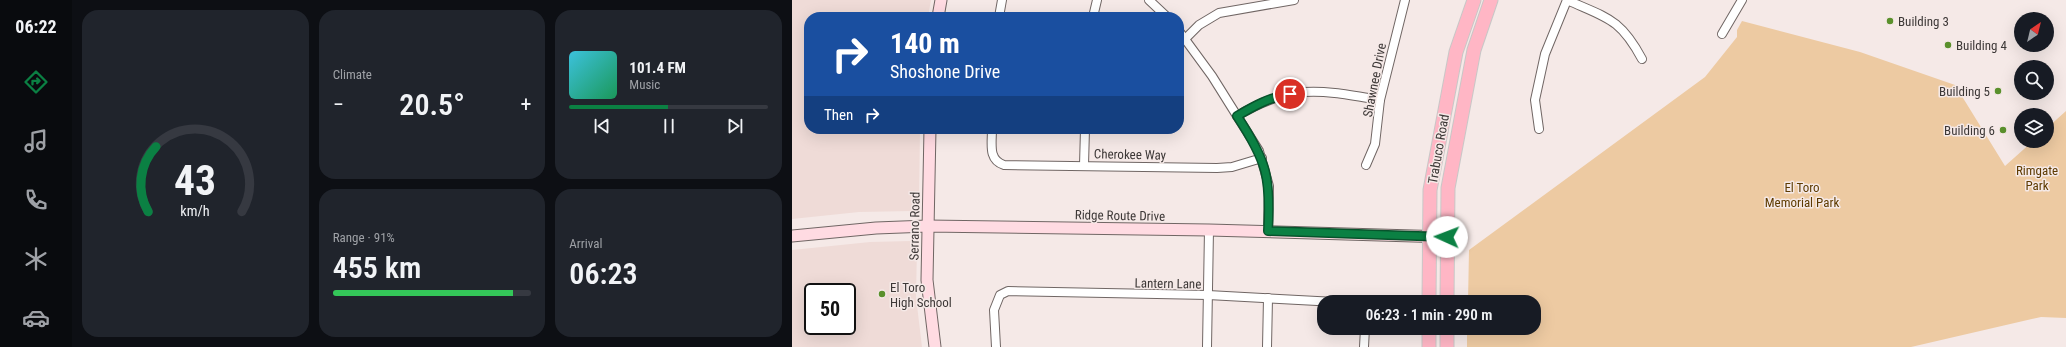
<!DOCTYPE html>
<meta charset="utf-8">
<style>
body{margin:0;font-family:"Roboto Condensed",sans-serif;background:#20242c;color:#f1f3f6;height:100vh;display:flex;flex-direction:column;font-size:15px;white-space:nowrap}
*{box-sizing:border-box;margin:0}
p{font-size:13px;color:#9ea1a6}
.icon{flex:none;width:22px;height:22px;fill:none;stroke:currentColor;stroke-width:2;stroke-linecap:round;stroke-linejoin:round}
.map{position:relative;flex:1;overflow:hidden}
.drawer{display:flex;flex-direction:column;gap:10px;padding:10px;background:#0d0f14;width:720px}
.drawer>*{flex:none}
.guide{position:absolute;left:12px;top:12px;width:380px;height:122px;border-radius:16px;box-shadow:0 4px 16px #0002;background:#1a4fa0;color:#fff;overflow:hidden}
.needle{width:26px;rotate:35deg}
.tools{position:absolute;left:1222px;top:12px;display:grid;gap:8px}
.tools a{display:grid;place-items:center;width:40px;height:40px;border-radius:50%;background:#171b24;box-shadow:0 4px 16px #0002;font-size:20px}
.speed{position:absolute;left:12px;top:283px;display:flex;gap:8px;font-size:20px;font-weight:700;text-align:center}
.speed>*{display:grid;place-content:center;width:52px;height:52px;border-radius:50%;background:#171b24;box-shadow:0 4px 16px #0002;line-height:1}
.speed .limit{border:2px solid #111;border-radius:6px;background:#fff;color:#111}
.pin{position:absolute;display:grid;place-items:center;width:34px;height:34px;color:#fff;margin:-17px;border:2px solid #fff;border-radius:50%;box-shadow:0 1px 4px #0007}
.me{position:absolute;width:44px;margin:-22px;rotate:272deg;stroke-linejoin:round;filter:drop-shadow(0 0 3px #0008)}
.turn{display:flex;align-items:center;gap:14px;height:84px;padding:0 20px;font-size:18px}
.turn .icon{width:52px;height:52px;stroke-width:2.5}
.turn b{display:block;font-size:28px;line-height:34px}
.then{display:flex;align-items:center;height:38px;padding:0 20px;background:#0003;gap:8px;font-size:15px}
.big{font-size:30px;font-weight:600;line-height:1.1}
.drawer .widget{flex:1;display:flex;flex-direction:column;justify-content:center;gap:6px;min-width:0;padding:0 14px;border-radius:16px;background:#20242c}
.drawer .dial{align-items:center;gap:0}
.dial svg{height:104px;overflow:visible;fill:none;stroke:#363941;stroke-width:7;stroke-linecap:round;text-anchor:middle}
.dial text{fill:#f1f3f6;stroke:none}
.song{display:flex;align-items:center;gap:12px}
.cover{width:48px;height:48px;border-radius:6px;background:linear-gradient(135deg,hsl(190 70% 55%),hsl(150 70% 35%))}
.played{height:4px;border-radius:2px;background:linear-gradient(90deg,#0b8043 50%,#363941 50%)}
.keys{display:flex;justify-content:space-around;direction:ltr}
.heat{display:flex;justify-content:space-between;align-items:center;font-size:22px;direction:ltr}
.charge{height:6px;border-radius:3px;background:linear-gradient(90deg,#34c759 91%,#363941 0)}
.drawer .tiles{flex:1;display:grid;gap:10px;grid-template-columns:repeat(3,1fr)}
.widget:first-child{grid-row:span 2}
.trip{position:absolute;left:525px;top:295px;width:224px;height:40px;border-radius:16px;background:#171b24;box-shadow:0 4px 16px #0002;font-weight:600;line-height:40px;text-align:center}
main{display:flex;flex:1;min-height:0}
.tab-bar{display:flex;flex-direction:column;width:72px;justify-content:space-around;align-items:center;background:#090b0e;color:#9ea1a6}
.tab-bar .icon{width:28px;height:28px}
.tab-bar .on{color:#0b8043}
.tab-bar b{font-size:18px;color:#f1f3f6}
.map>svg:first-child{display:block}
</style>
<main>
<nav class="tab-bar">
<b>06:22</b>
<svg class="icon on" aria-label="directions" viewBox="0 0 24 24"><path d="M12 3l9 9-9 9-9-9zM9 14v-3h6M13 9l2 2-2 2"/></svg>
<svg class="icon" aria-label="music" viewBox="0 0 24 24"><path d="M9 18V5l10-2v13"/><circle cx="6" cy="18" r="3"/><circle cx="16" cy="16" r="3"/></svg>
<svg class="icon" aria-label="phone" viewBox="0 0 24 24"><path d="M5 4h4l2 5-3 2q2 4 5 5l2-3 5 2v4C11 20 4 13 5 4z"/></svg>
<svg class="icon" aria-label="climate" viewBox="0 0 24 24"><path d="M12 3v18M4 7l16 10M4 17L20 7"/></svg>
<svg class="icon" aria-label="car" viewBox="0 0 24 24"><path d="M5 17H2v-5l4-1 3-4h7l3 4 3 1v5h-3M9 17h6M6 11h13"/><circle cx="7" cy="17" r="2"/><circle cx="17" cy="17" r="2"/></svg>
</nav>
<section class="drawer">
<div class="tiles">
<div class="widget dial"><svg viewBox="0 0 100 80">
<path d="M14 69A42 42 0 1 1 86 69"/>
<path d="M14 69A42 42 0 0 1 20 19" stroke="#0b8043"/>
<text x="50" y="56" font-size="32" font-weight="700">43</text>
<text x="50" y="72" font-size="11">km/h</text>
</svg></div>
<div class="widget"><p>Climate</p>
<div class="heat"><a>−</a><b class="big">20.5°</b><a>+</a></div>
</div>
<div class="widget">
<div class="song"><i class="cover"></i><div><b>101.4 FM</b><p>Music</p></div></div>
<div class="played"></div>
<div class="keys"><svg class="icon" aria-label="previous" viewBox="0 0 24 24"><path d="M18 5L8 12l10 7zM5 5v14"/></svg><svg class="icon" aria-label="pause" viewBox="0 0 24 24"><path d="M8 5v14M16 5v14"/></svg><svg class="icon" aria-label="next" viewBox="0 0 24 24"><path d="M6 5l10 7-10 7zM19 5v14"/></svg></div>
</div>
<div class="widget"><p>Range · 91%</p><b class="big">455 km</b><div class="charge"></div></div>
<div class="widget"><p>Arrival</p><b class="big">06:23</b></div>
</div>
</section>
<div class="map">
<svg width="1274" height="347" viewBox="0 0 1274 347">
<rect width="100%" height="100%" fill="#f5e9e7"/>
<!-- built -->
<g fill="#efdbd7" fill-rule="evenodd">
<polygon points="0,0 139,0 136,17 17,17 17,129 128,129 127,202 121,211 67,212 0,219"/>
<path d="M119 241 125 247 124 297 130 347H0V250L78 242ZM21 292H55V326H21Z"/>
</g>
<!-- green -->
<polygon fill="#edcaa2" points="950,21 1068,52 1163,85 1213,166 1241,141 1255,141 1255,128 1274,111 1274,318 1249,317 1119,347 675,347 675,328 742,328 742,302 676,302 677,250 913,77 945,37 945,30"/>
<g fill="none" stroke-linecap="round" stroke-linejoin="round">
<!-- street casing -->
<g stroke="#706664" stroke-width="10">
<g id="street">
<polyline points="357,0 375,17"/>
<path d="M775 0C815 18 828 18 850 59"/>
<polyline points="207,17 210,0"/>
<polyline points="301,17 305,0"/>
<polyline points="387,31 420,76 467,151 477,186 476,231"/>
<polyline points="930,34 950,0"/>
<polyline points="393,39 407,25 427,13 502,0"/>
<path d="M445 116C500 83 528 90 588 100"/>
<path d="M200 129C200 144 196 160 212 165L425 168 440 167 470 158"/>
<polyline points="747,129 743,100 753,54 775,0"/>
<polyline points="292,165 293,129"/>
<polyline points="574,165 583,144 588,100 613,0"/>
<polyline points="204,347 202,310 208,295 216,291 416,295 544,302"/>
<polyline points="415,347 417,230"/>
<polyline points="475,347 476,298"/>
<polyline points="572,347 573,328"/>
</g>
</g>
<!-- secondary casing -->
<g stroke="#706664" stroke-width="13">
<g id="secondary">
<polyline points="146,17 149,0"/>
<polyline points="138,129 135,280 143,347"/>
<polyline points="0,236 84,228 136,226 417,230 655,237"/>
</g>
</g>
<!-- primary casing -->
<g stroke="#c9c7c7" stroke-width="15">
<g id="primary">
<polyline points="637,302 638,190 664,52 682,0"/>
<polyline points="655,302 656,188 682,50 699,0"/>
<polyline points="637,347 637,328"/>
<polyline points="655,347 655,328"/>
</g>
</g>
<!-- street -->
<use href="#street" stroke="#fff" stroke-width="8"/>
<!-- secondary -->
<use href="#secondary" stroke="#ffdbe2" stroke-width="11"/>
<!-- primary -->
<use href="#primary" stroke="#ffb6c5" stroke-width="13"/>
</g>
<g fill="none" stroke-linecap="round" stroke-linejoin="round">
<!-- route casing -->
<g stroke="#07532c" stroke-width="10">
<path id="route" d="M498 94C478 97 462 106 445 116 475 161 479 178 476 231L655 237"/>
</g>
<!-- route -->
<use href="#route" stroke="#0b8043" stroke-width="7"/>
</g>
<!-- markers -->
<g fill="#5a902c" stroke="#f5e9e7" stroke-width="1.5">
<circle cx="1098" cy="21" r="4"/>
<circle cx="1156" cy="45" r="4"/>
<circle cx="1206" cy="91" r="4"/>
<circle cx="1211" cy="130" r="4"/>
<circle cx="90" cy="294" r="4"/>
</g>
<g text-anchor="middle" stroke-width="3" stroke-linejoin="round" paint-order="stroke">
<!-- poi labels -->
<g font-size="13" fill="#3d3837" stroke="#f5e9e7" text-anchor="start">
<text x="1106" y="26">Building 3</text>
<text x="1164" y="50">Building 4</text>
<text x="1198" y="96" text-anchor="end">Building 5</text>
<text x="1203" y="135" text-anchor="end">Building 6</text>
<text x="98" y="292">El Toro<tspan x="98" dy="15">High School</tspan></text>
</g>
<!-- street labels -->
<g font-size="13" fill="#3d3837" stroke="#f5e9e7">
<text transform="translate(582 80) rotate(-79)" y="5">Shawnee Drive</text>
<text transform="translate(646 149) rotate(-80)" y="5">Trabuco Road</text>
<text transform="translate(338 154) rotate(1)" y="5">Cherokee Way</text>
<text transform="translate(328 215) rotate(1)" y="5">Ridge Route Drive</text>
<text transform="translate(122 226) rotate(-89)" y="5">Serrano Road</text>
<text transform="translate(376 283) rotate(1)" y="5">Lantern Lane</text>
</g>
<!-- park labels -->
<g font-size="13" fill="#5e3b01" stroke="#f5e9e7">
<text x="1245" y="175">Rimgate<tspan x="1245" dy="15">Park</tspan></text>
<text x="1010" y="192">El Toro<tspan x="1010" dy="15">Memorial Park</tspan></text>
</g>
</g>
</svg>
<div class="tools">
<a><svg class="needle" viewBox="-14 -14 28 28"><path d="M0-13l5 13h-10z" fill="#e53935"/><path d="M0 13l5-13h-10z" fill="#9ea1a6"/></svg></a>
<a><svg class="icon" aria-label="search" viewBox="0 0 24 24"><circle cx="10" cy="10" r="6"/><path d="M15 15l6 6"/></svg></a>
<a><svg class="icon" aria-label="layers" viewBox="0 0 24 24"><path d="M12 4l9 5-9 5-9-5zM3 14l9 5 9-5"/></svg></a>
</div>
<div class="speed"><div class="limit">50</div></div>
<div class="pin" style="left:498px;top:94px;background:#d93025"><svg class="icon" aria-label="arrive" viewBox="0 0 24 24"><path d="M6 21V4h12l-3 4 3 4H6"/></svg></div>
<svg class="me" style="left:655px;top:237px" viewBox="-20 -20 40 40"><circle r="19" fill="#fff"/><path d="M0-13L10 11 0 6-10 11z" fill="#0b8043"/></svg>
<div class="trip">06:23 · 1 min · 290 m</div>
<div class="guide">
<div class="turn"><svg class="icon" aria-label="right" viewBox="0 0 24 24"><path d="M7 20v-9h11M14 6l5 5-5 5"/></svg><div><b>140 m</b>Shoshone Drive</div></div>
<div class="then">Then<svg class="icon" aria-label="right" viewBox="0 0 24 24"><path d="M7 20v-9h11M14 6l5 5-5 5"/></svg></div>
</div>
</div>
</main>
